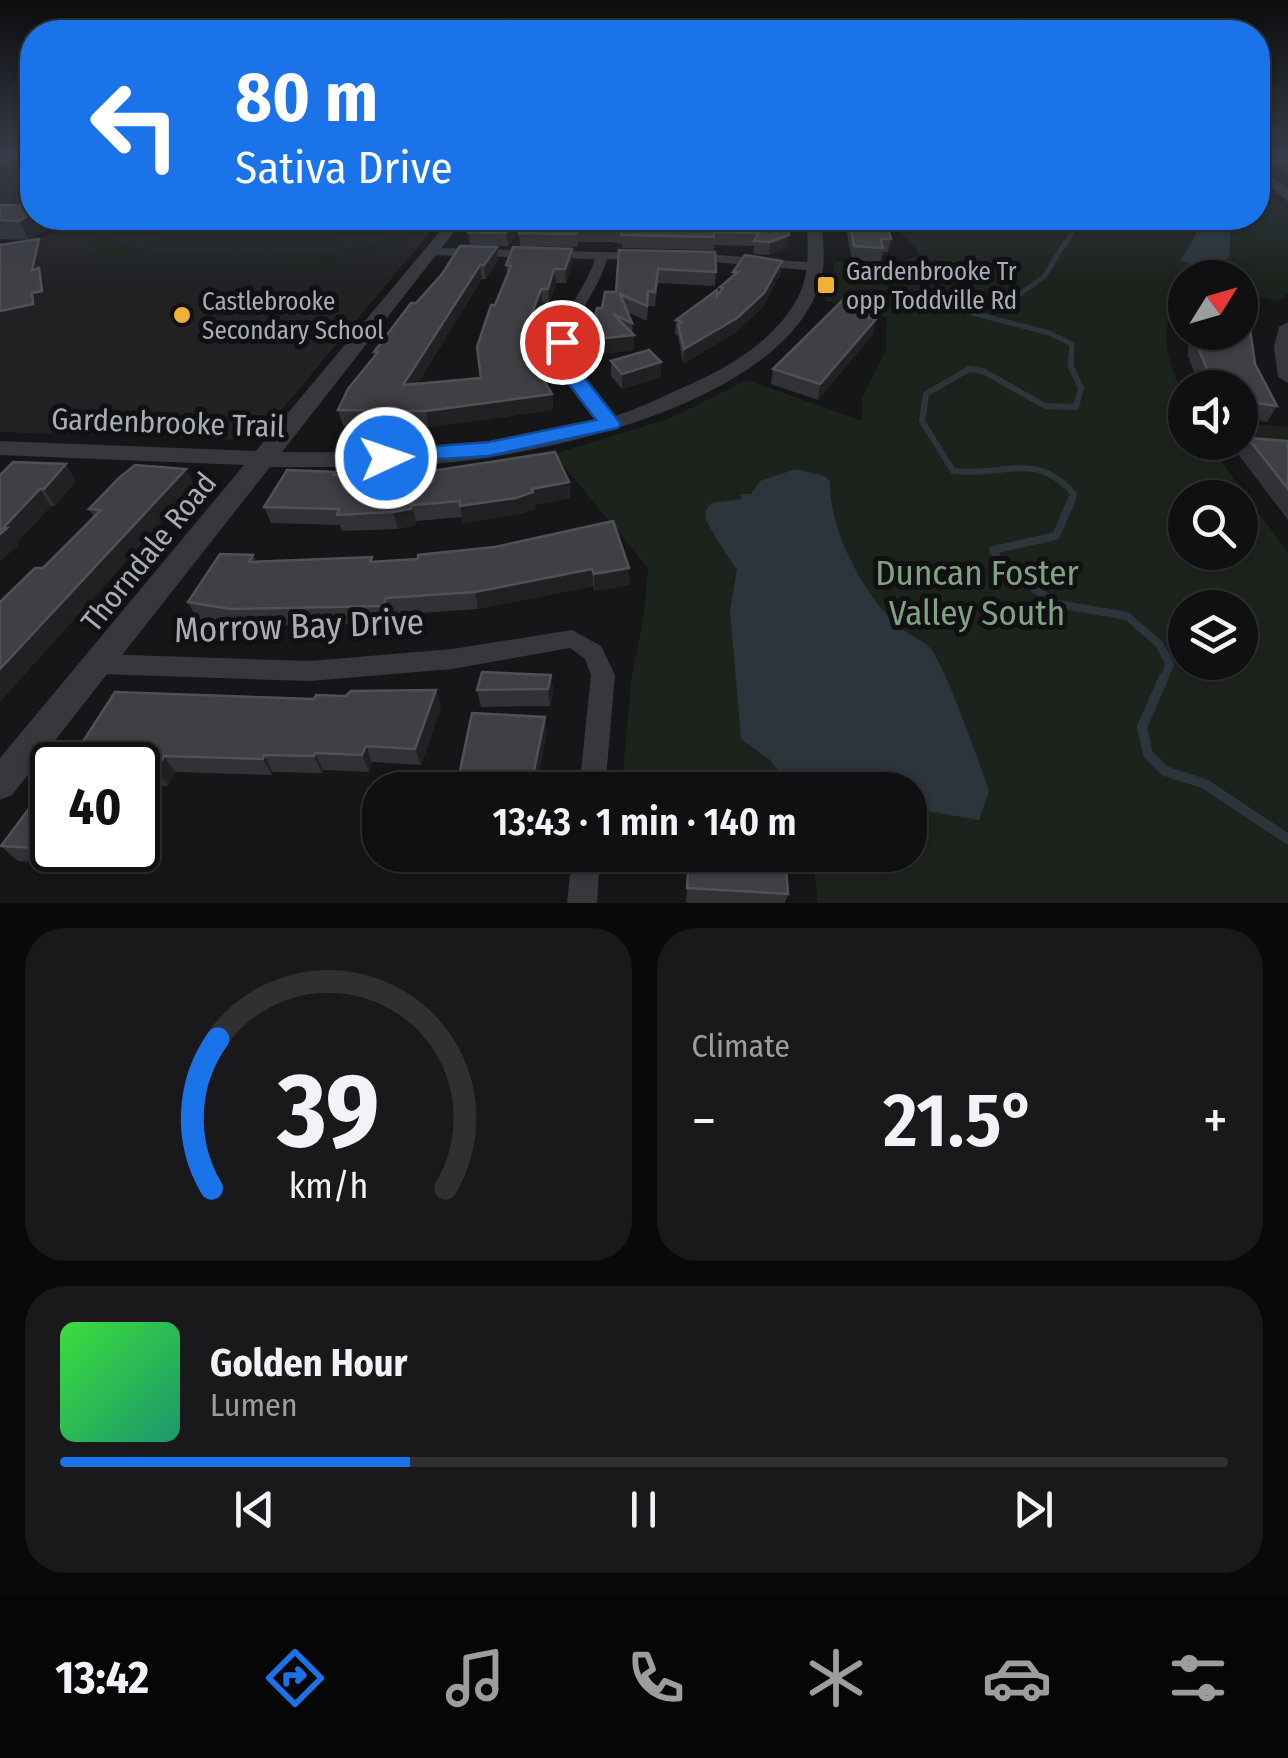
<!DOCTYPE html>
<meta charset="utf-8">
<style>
body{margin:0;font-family:"Fira Sans Condensed",sans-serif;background:#19191b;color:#f1f3f6;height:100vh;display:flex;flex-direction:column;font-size:38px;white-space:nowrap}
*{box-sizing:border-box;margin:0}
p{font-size:32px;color:#9c9d9f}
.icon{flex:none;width:55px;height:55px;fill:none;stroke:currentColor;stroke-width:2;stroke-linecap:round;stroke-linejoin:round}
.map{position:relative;height:903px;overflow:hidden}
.side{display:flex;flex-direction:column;gap:25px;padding:25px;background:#09090a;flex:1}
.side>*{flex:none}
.guide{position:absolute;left:20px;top:20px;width:1250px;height:210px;border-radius:40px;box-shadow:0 2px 8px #0004,0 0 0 2px #303032;background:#1a73e8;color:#fff;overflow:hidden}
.needle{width:65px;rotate:53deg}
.tools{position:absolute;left:1168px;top:260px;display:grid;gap:20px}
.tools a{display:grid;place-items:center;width:90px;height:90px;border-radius:50%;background:#101012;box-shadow:0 2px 8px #0004,0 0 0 2px #303032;font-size:50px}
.speed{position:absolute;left:30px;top:742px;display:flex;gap:20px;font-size:50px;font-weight:700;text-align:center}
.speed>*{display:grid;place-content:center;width:130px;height:130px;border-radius:50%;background:#101012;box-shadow:0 2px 8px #0004,0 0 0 2px #303032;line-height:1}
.speed .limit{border:5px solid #111;border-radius:15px;background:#fff;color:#111}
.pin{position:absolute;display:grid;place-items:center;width:85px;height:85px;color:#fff;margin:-42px;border:5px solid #fff;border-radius:50%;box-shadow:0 2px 10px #0007}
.me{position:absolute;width:110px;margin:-55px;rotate:87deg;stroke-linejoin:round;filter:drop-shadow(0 0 8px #0008)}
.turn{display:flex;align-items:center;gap:35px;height:210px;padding:0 50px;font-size:45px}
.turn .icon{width:130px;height:130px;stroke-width:2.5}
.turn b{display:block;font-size:70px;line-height:85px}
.big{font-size:75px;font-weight:600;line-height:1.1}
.side .tile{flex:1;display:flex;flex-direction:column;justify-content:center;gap:15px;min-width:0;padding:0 35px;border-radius:40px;background:#19191b}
.side .dial{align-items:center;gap:0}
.dial svg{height:260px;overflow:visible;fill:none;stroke:#303032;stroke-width:7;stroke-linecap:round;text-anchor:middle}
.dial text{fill:#f1f3f6;stroke:none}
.song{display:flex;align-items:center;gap:30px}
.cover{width:120px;height:120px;border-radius:15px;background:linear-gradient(135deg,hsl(120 70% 55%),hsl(160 70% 35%))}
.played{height:10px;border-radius:5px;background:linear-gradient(90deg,#1a73e8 30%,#303032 30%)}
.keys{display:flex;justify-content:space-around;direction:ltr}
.heat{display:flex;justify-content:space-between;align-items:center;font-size:55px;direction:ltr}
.side .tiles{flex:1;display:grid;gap:25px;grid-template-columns:1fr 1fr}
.tile:last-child{grid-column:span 2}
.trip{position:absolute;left:362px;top:772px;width:565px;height:100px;border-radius:40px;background:#101012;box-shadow:0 2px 8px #0004,0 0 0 2px #303032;font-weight:600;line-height:100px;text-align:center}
.menu{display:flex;height:160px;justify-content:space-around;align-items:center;background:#060607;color:#9c9d9f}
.menu .icon{width:70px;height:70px}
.menu .selected{color:#1a73e8}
.menu b{font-size:45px;color:#f1f3f6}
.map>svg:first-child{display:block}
</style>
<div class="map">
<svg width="1288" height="903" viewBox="0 0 1288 903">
<rect width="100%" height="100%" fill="#161618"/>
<!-- built -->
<polygon fill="#222225" points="74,218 442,218 259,437 252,440 0,432 0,245 30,246"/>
<!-- green -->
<g fill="#1c231d" fill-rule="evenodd">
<polygon points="0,154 32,154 32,207 0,206"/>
<path d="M1258 184 1288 211V293L1279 301 1240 293V278H1185C1185 295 1170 309 1167 328 1164 358 1177 377 1185 403 1188 414 1185 431 1185 442H1240V423L1288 427V455L1213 450 1288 553V903H818L813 861 748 855H910V790H642L623 771 632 675 644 615 648 568 554 454 671 418 747 380 862 421V398L886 350 887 318 825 300 835 262 898 264 920 255C912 239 898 236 889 218H1258ZM1185 498H1240V552H1185ZM1185 608H1240V662H1185Z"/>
<path d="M109 218H127L112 235 118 243 134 248C179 255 393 269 406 218H424L418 231 403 242 339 264 87 258 97 249 92 243 93 232Z"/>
<polygon points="174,218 359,218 335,247 142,243"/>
</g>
<!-- water -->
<g fill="#2c353c">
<polygon points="1199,218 1232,218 1229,257 1216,269 1199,269 1181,260 1195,236"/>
<path d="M796 469 825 476 830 482C829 530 863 594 898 626 907 634 921 639 930 648 945 665 980 765 989 791L979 820 910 808V790L803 789 787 782 770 760 741 739 730 610 737 569C733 566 707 524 706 519 704 511 707 509 711 503L742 499 740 494H751L760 481Z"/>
</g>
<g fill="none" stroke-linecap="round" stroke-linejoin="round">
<!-- stream-far4 -->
<g stroke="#2c353c" stroke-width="4">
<polyline points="0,164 20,154"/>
<polyline points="1064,246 1081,218"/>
</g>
<!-- stream-far3 -->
<polyline stroke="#2c353c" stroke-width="5" points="1065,243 1044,277 1010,301 977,296 961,310 1049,333 1072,344 1071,359"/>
<!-- stream-far2 -->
<path stroke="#2c353c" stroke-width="6" d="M1071 501 1074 494C1036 450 1003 477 953 471L922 421 926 394 969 369 983 371 1045 406 1076 407 1081 388 1071 367V357"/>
<!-- stream-far1 -->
<polyline stroke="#2c353c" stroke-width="8" points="1072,499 1056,536 993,550 1002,568 1058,604 1127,616 1159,644 1170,664 1163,680"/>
<!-- stream -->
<polyline stroke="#2c353c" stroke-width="10" points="1164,677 1142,727 1148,754 1165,771 1205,784 1288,839"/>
<!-- minor -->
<g fill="#37383d" fill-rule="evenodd">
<polygon points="1258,158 1288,160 1288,166 1258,164"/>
<path d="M434 248 643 253V259L639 260 607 259C601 281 589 297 579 317 555 359 589 391 616 420L618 424 616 428H604C576 396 539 360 565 316 576 297 588 280 595 259L430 255V249Z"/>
<polygon points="695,253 817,263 823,267 817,271 691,260 689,257"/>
<polygon points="572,630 601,646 615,675 605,790 579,790 591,675 585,659 570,648 452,669 310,681 100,674 92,671 88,664 92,657 100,654 310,661 452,649"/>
<polygon points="572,855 600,855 597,903 567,903"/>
</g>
<!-- tertiary -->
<g fill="#37383d" fill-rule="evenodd">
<polygon points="1258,167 1288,190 1288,201 1258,177"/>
<path d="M451 218H465L282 452C395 453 513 452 621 414 643 407 663 396 684 387 729 368 779 338 800 293 811 269 807 243 807 218H821C823 241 827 264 819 286 781 400 560 451 454 462 393 468 332 467 270 467L12 795 0 800V758L244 465 0 455V441L256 451Z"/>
<polygon points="1288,322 1288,383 1278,377 1274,346 1279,327"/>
</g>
</g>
<!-- wall -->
<g fill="#323236">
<polygon points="1288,154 1288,157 1263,154"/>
<polygon points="1288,160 1288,173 1283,169"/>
<polygon points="0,205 32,218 50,218 54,225 29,240 0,239"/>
<polygon points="476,218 787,218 787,248 769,255 753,254 754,246 714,245 714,250 622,248 622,244 611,242 578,242 577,247 520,246 519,233 521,226 508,246 470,245 468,232"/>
<polygon points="844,218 881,218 891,239 888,252 883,252 881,262 852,260"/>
<polygon points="497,247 498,260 486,279 482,279 417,384 481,378 495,305 507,274 506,265 572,262 566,283 556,283 549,304 542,303 530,336 526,336 525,347 530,370 552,394 553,410 429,427 343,426 338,410 375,356 374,352 416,303"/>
<polygon points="619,250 716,272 715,286 658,283 655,306 648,306 647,321 627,312 632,323 634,350 599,354 594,341 593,326 602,308 616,292"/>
<polygon points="782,261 780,275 763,307 736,332 683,364 678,336 675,334 676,320 719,293 720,287 733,276 733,272"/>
<polygon points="1240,280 1253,316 1249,323 1255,364 1277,406 1267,422 1240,418 1240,388 1200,388 1188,356 1189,332 1240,332"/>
<polygon points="873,318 873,334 818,400 771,384 773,369"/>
<polygon points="611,361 661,377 622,389 611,376"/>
<polygon points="1248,438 1288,441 1288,520 1238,454"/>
<polygon points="186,469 194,486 43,568 94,517 89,509"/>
<polygon points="0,475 76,481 55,506 51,506 17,542 18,545 0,561"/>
<polygon points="336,475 569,482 570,498 534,505 535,509 518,514 463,523 462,517 416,521 415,525 398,529 342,531 340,525 271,523 264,507"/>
<polygon points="613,521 630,585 595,591 593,586 478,609 391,615 389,623 239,626 197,619 188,602 253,555 256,562 373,562 418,559 495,547"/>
<polygon points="551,675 553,691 550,706 481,707 477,690"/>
<polygon points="441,707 421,765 372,762 369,772 323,770 322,773 273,772 272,775 175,772 168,786 138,785 138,765 79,765 73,757"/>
<polygon points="1,846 52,850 111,850 101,867 18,861"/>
<polygon points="431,855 527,855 526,870 435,865"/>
<polygon points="689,855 788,894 785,903 686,903"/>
</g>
<!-- shaded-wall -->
<g fill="#212124">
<polygon points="32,213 32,218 50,218 54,225 29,240 19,221"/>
<polygon points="517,218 520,218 521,226 508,246 506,233"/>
<polygon points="789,235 787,248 769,255 770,242"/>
<polygon points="39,239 48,259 45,279 50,289 53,312 44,314 45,325 0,336 0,311 32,270"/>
<polygon points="497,247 498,260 486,279 484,265"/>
<polygon points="572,249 572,262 566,283 565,269"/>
<polygon points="782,261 780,275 763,307 736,332 683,364 684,349"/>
<polygon points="480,265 482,279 406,401 403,385"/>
<polygon points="554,269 556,283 549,304 548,289"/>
<polygon points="541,289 542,303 530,336 529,321"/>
<polygon points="876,319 873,334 818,400 820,384"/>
<polygon points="634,335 634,350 599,354 598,339"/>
<polygon points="661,362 661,377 622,389 622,374"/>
<polygon points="552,394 553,410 429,427 426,411"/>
<polygon points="66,464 76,481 55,506 44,489"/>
<polygon points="186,469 194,486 0,702 0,669"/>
<polygon points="569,482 570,498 534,505 535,509 518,514 463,523 460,506"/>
<polygon points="40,489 51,506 17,542 18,545 0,561 0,534 3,528"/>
<polygon points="412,505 416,521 415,525 398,529 393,512"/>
<polygon points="629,568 630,585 595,591 594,574"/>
<polygon points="592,569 593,586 478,609 475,592"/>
<polygon points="386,598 391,615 389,623 384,606"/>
<polygon points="551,675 553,691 550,706 548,689"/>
<polygon points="436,690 441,707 421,765 415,749"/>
<polygon points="545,717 547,733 536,790 530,790"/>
<polygon points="366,746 372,762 369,772 362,755"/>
<polygon points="315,753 323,770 322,773 314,756"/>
<polygon points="264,755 273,772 272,775 263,759"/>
<polygon points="164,756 175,772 168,786 156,770"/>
<polygon points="87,850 111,850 101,867 86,852"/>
</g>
<!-- building -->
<g fill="#3f3f44" stroke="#4f5156" stroke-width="2.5">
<polygon points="0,205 32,206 32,213 19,221 0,220"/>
<polygon points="476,218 517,218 506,233 468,232"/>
<polygon points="525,218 787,218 789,235 770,242 754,241 759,233 714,232 714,237 621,235 622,231 610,229 578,229 576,234 519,233"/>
<polygon points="849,218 881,218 886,222 891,239 881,239 883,248 854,246"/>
<polygon points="39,239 32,270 39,268 42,291 32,293 33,304 0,311 0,245"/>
<polygon points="460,246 497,247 484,265 480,265 403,385 481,378 477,347 491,305 495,305 511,266 506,265 513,247 572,249 565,269 554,269 548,289 541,289 529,321 525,321 523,338 530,370 537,369 552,394 426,411 338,410 348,389 378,352 374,352 411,303 416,303 442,274"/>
<polygon points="619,250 715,252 716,272 658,269 655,292 648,291 647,306 620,294 632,323 613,314 634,335 598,339 593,326 597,308 602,308 605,292 616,292"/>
<polygon points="745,255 782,261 764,293 737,318 684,349 678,325 682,322 676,320 717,290 717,296 723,288 720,287 738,272 733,272"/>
<polygon points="1240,280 1249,282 1254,305 1253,316 1248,315 1255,364 1277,406 1240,401 1240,388 1215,388 1195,340 1196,332 1240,332"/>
<polygon points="849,294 876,303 867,317 876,319 820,384 773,369"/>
<polygon points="649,350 661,362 622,374 611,361"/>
<polygon points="1248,438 1288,441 1288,489"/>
<polygon points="555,452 569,482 532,489 533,492 516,498 460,506 460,501 412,505 411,509 393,512 337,515 339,509 264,507 287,470 335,472 333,475 438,470"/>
<polygon points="13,462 66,464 44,489 40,489 3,528 7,528 0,534 0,475"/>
<polygon points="135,465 186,469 0,669 0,602 35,568 43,568 101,510 89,509 119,478"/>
<polygon points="613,521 629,568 594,574 592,569 475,592 386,598 384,606 230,609 188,602 220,554 253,555 249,562 372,557 370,562 418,559 418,555 495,547"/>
<polygon points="482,672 551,675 548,689 477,690"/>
<polygon points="436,690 415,749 366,746 362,755 315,753 314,756 264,755 263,759 164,756 156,770 138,769 138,765 116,765 119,760 73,757 115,692 314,699 316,695 346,696 351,691"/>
<polygon points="472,713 545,717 530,790 456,790"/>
<polygon points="34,802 52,803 52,849 1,846"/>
<polygon points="689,855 785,855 788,894 687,888"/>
</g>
<!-- sky -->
<linearGradient id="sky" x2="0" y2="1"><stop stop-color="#0c0c0d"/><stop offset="0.55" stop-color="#363c48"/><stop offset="1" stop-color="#363c48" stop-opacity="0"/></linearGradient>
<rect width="1288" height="281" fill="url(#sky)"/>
<!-- route -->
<polygon fill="#1a73e8" stroke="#114b97" stroke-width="2.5" points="562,337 571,342 576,367 621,424 618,428 489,456 378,463 375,458 386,450 489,442 596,420 557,368 552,342"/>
<!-- markers -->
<g fill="#f2b134" stroke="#111113" stroke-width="4">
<rect x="816" y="275" width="20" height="20" rx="5"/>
<circle cx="182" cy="315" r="10"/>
</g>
<g text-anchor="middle" stroke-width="10" stroke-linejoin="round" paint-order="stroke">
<!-- far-poi labels -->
<g font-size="25" fill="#a8adb8" stroke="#111113" text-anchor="start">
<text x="846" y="280">Gardenbrooke Tr<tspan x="846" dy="29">opp Toddville Rd</tspan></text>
<text x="202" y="310">Castlebrooke<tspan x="202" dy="29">Secondary School</tspan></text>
</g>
<!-- street labels -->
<g font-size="30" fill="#a8adb8" stroke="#111113">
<text transform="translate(168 423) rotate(2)" y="10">Gardenbrooke Trail</text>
<text transform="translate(149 552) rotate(-51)" y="10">Thorndale Road</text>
</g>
<!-- near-park labels -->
<g font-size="35" fill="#7fa381" stroke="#111113">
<text x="977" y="585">Duncan Foster<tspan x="977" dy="40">Valley South</tspan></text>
</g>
<!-- near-street labels -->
<g font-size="35" fill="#a8adb8" stroke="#111113">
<text transform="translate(299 626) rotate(-2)" y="12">Morrow Bay Drive</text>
</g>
</g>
</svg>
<div class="tools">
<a><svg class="needle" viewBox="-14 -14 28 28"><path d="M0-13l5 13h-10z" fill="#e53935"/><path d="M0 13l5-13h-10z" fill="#9c9d9f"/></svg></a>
<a><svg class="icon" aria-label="sound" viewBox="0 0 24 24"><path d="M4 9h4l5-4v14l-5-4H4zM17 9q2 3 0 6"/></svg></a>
<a><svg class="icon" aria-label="search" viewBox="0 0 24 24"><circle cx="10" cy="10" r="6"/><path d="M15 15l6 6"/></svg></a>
<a><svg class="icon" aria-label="layers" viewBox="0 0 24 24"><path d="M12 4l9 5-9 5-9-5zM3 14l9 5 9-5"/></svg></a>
</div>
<div class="speed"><div class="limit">40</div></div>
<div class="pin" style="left:562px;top:342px;background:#d93025"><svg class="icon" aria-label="arrive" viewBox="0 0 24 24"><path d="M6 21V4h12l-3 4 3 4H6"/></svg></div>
<svg class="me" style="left:386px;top:458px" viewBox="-20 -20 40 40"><circle r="17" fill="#1a73e8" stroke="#fff" stroke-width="3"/><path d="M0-11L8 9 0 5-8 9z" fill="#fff"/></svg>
<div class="trip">13:43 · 1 min · 140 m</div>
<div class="guide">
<div class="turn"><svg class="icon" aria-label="left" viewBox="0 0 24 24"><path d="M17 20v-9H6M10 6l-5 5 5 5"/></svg><div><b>80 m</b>Sativa Drive</div></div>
</div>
</div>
<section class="side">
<div class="tiles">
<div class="tile dial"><svg viewBox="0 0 100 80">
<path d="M14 69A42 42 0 1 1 86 69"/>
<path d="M14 69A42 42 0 0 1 16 23" stroke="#1a73e8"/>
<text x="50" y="56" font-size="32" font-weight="700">39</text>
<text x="50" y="72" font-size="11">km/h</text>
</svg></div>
<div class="tile"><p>Climate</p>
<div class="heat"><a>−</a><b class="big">21.5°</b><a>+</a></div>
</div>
<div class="tile">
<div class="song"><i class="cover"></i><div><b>Golden Hour</b><p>Lumen</p></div></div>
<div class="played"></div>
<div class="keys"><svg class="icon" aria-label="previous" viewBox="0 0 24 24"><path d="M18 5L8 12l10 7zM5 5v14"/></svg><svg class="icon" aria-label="pause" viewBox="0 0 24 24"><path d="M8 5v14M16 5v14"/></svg><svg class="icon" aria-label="next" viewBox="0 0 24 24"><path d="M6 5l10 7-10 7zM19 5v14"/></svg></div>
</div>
</div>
</section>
<nav class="menu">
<b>13:42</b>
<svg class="icon selected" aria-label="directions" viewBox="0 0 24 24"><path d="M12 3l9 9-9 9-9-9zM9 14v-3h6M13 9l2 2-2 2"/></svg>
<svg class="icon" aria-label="music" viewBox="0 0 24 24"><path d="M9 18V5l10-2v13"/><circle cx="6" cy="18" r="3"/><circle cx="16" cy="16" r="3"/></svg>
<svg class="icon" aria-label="phone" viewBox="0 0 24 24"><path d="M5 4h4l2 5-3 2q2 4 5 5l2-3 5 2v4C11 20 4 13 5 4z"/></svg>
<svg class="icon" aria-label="climate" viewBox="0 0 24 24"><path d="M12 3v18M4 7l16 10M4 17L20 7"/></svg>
<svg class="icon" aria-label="car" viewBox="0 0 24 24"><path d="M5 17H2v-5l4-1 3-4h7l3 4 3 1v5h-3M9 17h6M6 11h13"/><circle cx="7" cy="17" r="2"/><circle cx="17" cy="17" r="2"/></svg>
<svg class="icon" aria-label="filters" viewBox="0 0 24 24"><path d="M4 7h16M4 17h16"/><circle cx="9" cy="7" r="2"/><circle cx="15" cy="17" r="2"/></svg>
</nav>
